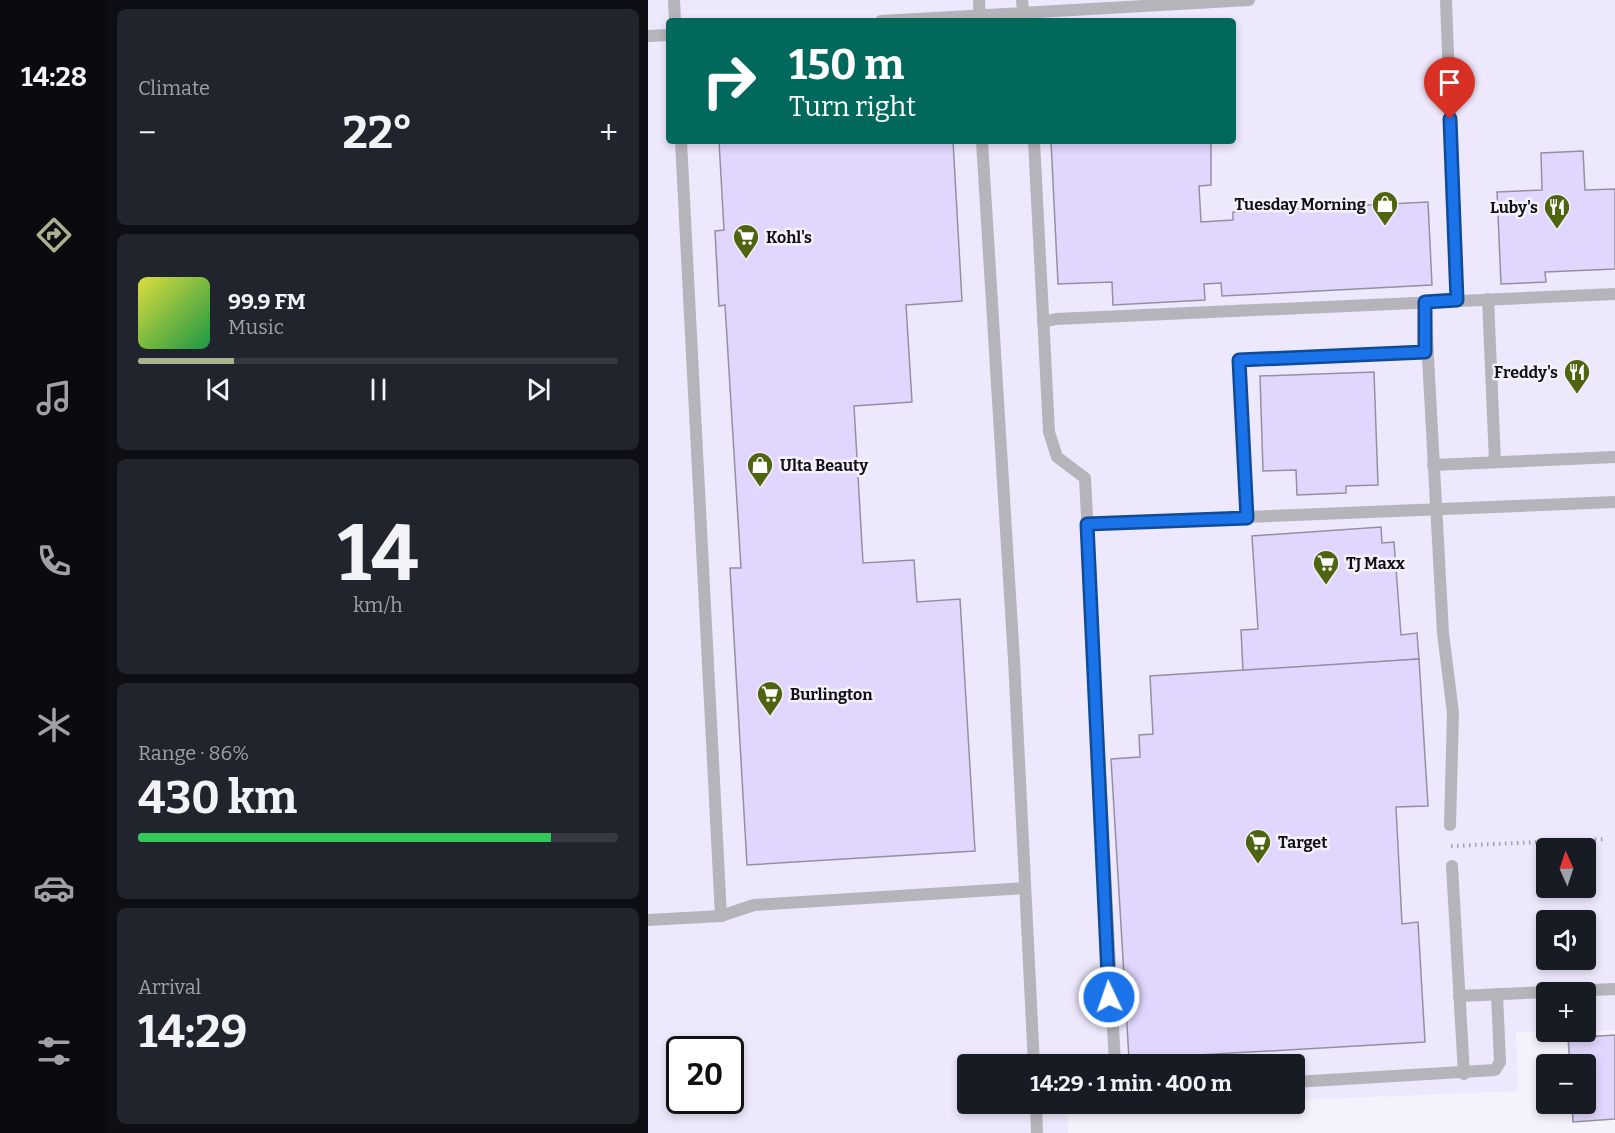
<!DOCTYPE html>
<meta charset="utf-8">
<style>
body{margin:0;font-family:Bitter,serif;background:#20242c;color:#f1f3f6;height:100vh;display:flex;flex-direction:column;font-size:22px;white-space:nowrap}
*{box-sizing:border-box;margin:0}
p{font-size:20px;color:#9ea1a6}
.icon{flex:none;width:33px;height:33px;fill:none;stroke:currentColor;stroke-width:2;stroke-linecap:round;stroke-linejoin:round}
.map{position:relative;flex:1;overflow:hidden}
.sheet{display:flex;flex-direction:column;gap:9px;padding:9px;background:#0d0f14;width:540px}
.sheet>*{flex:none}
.top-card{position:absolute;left:18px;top:18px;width:570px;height:126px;border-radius:6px;box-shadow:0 3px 9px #0003;background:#00695c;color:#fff;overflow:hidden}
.needle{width:39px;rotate:357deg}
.buttons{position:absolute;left:888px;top:838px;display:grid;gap:12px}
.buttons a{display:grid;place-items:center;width:60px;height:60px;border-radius:6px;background:#171b24;box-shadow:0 3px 9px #0003;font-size:30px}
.speed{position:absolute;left:18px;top:1036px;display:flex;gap:12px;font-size:30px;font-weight:700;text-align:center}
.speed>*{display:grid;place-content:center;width:78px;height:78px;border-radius:50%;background:#171b24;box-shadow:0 3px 9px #0003;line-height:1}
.speed .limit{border:3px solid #111;border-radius:9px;background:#fff;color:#111}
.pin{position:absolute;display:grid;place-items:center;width:51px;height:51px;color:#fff;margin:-62px -26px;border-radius:50% 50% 50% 0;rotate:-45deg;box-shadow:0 0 6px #0007}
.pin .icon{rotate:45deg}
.me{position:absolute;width:66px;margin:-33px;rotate:357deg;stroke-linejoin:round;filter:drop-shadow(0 0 4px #0008)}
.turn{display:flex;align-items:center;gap:21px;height:126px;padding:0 24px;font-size:27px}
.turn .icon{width:78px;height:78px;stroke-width:2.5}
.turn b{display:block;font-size:42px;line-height:51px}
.big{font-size:45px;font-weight:700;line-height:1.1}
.sheet .card{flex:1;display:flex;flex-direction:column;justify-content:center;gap:9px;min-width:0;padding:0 21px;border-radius:9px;background:#20242c}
.sheet .dial{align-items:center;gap:0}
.dial b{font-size:78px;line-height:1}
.song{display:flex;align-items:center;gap:18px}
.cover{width:72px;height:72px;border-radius:9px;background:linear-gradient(135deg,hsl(60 70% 55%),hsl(140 70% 35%))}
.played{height:6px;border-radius:3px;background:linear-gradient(90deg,#a8b38e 20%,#363941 20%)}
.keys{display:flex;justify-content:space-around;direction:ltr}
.heat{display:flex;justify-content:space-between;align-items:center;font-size:33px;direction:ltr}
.charge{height:9px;border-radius:4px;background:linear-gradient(90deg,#34c759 86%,#363941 0)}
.trip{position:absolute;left:309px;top:1054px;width:348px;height:60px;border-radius:6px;background:#171b24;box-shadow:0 3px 9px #0003;font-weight:700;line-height:60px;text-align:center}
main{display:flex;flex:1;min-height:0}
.menu{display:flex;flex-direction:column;width:108px;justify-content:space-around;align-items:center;background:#090b0e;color:#9ea1a6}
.menu .icon{width:42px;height:42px}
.menu .current{color:#a8b38e}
.menu b{font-size:27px;color:#f1f3f6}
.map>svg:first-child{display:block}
</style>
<main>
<nav class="menu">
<b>14:28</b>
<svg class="icon current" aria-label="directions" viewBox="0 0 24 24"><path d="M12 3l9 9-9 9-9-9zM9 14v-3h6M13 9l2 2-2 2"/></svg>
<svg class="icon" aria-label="music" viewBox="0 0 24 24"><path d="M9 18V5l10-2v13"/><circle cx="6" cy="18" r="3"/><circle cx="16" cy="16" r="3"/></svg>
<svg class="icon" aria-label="phone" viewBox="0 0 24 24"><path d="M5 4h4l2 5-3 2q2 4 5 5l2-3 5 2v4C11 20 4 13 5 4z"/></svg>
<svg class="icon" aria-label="climate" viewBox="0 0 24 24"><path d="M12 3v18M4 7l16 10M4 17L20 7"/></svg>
<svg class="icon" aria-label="car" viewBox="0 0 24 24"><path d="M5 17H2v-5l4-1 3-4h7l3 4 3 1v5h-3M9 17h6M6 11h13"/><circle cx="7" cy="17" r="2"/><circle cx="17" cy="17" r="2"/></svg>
<svg class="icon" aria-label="filters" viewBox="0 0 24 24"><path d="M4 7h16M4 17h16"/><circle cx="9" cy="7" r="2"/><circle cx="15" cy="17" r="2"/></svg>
</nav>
<section class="sheet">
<div class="card"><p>Climate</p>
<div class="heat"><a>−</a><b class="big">22°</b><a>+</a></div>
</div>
<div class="card">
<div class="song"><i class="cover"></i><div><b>99.9 FM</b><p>Music</p></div></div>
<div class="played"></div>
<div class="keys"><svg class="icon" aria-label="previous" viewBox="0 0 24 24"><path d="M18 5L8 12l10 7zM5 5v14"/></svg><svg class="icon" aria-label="pause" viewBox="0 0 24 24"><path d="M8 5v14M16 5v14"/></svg><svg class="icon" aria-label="next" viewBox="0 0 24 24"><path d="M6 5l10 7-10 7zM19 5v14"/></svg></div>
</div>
<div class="card dial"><b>14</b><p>km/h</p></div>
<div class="card"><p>Range · 86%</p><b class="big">430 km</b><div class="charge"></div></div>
<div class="card"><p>Arrival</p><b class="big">14:29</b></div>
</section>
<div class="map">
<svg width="967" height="1133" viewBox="0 0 967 1133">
<rect width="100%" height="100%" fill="#f5f2fd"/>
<!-- built -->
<path fill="#ede8fc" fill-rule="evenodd" d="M0 0H967V1030L938 1031V993H898V1031L868 1032 870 1091 647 1100 646 1065H320V1104H557L419 1110 420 1133H0ZM21 21H585V141H21ZM898 849H938V888H898ZM898 921H938V960H898ZM32 1050H82V1101H32Z"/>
<!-- building -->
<g fill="#e1d6fd" stroke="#9590a1" stroke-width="1.5">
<polygon points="71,141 305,141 314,301 258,305 264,402 206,406 215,563 266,560 269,602 312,599 327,851 99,865 82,568 93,568 77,305 71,306 67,231 76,230"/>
<polygon points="403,141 563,141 563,185 551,186 553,222 585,220 585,212 780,202 784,285 574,296 573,283 556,284 557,300 465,305 464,282 410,284"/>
<polygon points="935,151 937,190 967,189 967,269 897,272 898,282 853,284 849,192 894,190 893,153"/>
<polygon points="726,372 730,485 698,486 698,493 649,495 648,470 615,471 612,376"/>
<polygon points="733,527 734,543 746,542 753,635 769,633 771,659 595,671 593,630 610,629 604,536"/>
<polygon points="771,659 780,806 748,807 754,924 770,922 777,1042 481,1059 463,759 492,757 491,735 505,734 502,676"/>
<polygon points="967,1035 967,1119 925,1122 924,1104 938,1104 938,1065 922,1065 920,1038"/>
</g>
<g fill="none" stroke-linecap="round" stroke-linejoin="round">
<!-- path -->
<polyline stroke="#a29fa9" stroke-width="4" stroke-dasharray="1.5 4.5" stroke-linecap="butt" points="803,846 958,839"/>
<!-- service -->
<g stroke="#b6b4bb" stroke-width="12">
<polyline points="26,0 27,21"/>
<polyline points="331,0 332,21"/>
<polyline points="374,0 376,21"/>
<polyline points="798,0 809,300"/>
<polyline points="233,21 601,0"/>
<polyline points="0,36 21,35"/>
<polyline points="33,141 73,916"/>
<polyline points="334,141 366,660 386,1065"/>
<polyline points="386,141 401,432 409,457 437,478 467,1065"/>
<polyline points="840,299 847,462"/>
<polyline points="777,302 795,633 805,713 802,825"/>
<polyline points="395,322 408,319 967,294"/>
<polyline points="777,352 591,360 599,517 967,502"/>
<polyline points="785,465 967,457"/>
<polyline points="439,524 599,517"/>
<polyline points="804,866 816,1074"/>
<polyline points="0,920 73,916 106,905 377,888"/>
<polyline points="811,996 967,989"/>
<polyline points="646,1082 847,1070 852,1062 849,994"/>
<polyline points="388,1104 389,1133"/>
</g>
</g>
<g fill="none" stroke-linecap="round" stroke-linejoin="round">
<!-- route casing -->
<g stroke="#114b97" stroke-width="15">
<polyline id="route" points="461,997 439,524 599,518 591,360 777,352 777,302 809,300 802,119"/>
</g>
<!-- route -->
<use href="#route" stroke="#1a73e8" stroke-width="10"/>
</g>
<!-- icons -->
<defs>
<g id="shop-pin" transform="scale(1.35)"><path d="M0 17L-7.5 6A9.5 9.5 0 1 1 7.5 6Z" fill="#4f6410" stroke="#f5f2fd"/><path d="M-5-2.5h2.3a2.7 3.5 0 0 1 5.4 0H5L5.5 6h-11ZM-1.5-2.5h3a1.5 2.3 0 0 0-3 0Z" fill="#fff"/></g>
<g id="restaurant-pin" transform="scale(1.35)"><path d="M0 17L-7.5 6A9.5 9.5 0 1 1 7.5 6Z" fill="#4f6410" stroke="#f5f2fd"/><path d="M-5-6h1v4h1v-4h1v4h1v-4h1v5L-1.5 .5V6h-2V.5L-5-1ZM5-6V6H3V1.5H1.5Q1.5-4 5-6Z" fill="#fff"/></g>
<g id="supermarket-pin" transform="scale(1.35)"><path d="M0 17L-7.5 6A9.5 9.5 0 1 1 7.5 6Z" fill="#4f6410" stroke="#f5f2fd"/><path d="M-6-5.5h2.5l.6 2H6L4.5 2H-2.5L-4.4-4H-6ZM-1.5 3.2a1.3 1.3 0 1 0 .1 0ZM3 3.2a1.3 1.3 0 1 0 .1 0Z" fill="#fff"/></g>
</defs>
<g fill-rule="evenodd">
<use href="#shop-pin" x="737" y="204"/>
<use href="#restaurant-pin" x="909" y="207"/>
<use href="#supermarket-pin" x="98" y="237"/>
<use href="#restaurant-pin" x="929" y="372"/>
<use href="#shop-pin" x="112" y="465"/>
<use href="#supermarket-pin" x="678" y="563"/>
<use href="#supermarket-pin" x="122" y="694"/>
<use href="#supermarket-pin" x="610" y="842"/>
</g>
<g text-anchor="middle" stroke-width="5" stroke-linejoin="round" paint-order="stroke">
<!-- poi labels -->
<g font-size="16" font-weight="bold" fill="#121016" stroke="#f5f2fd" text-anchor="start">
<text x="718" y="210" text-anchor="end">Tuesday Morning</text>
<text x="890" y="213" text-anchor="end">Luby's</text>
<text x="118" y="243">Kohl's</text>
<text x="910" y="378" text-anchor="end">Freddy's</text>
<text x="132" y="471">Ulta Beauty</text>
<text x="698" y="569">TJ Maxx</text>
<text x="142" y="700">Burlington</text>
<text x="630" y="848">Target</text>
</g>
</g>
</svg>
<div class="buttons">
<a><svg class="needle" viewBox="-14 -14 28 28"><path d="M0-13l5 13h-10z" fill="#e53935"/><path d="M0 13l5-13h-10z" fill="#9ea1a6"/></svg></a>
<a><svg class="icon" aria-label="sound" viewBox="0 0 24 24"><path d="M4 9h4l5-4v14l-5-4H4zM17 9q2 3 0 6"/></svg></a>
<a>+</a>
<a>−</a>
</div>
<div class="speed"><div class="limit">20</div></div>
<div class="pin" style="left:802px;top:119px;background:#d93025"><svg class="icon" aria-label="arrive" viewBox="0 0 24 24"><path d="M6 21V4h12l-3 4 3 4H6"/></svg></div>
<svg class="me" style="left:461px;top:997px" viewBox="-20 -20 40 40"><circle r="17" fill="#1a73e8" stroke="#fff" stroke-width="3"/><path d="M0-11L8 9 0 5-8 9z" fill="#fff"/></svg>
<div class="trip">14:29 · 1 min · 400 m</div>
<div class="top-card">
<div class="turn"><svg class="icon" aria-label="right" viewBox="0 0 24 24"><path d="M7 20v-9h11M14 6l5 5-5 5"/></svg><div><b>150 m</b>Turn right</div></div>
</div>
</div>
</main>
